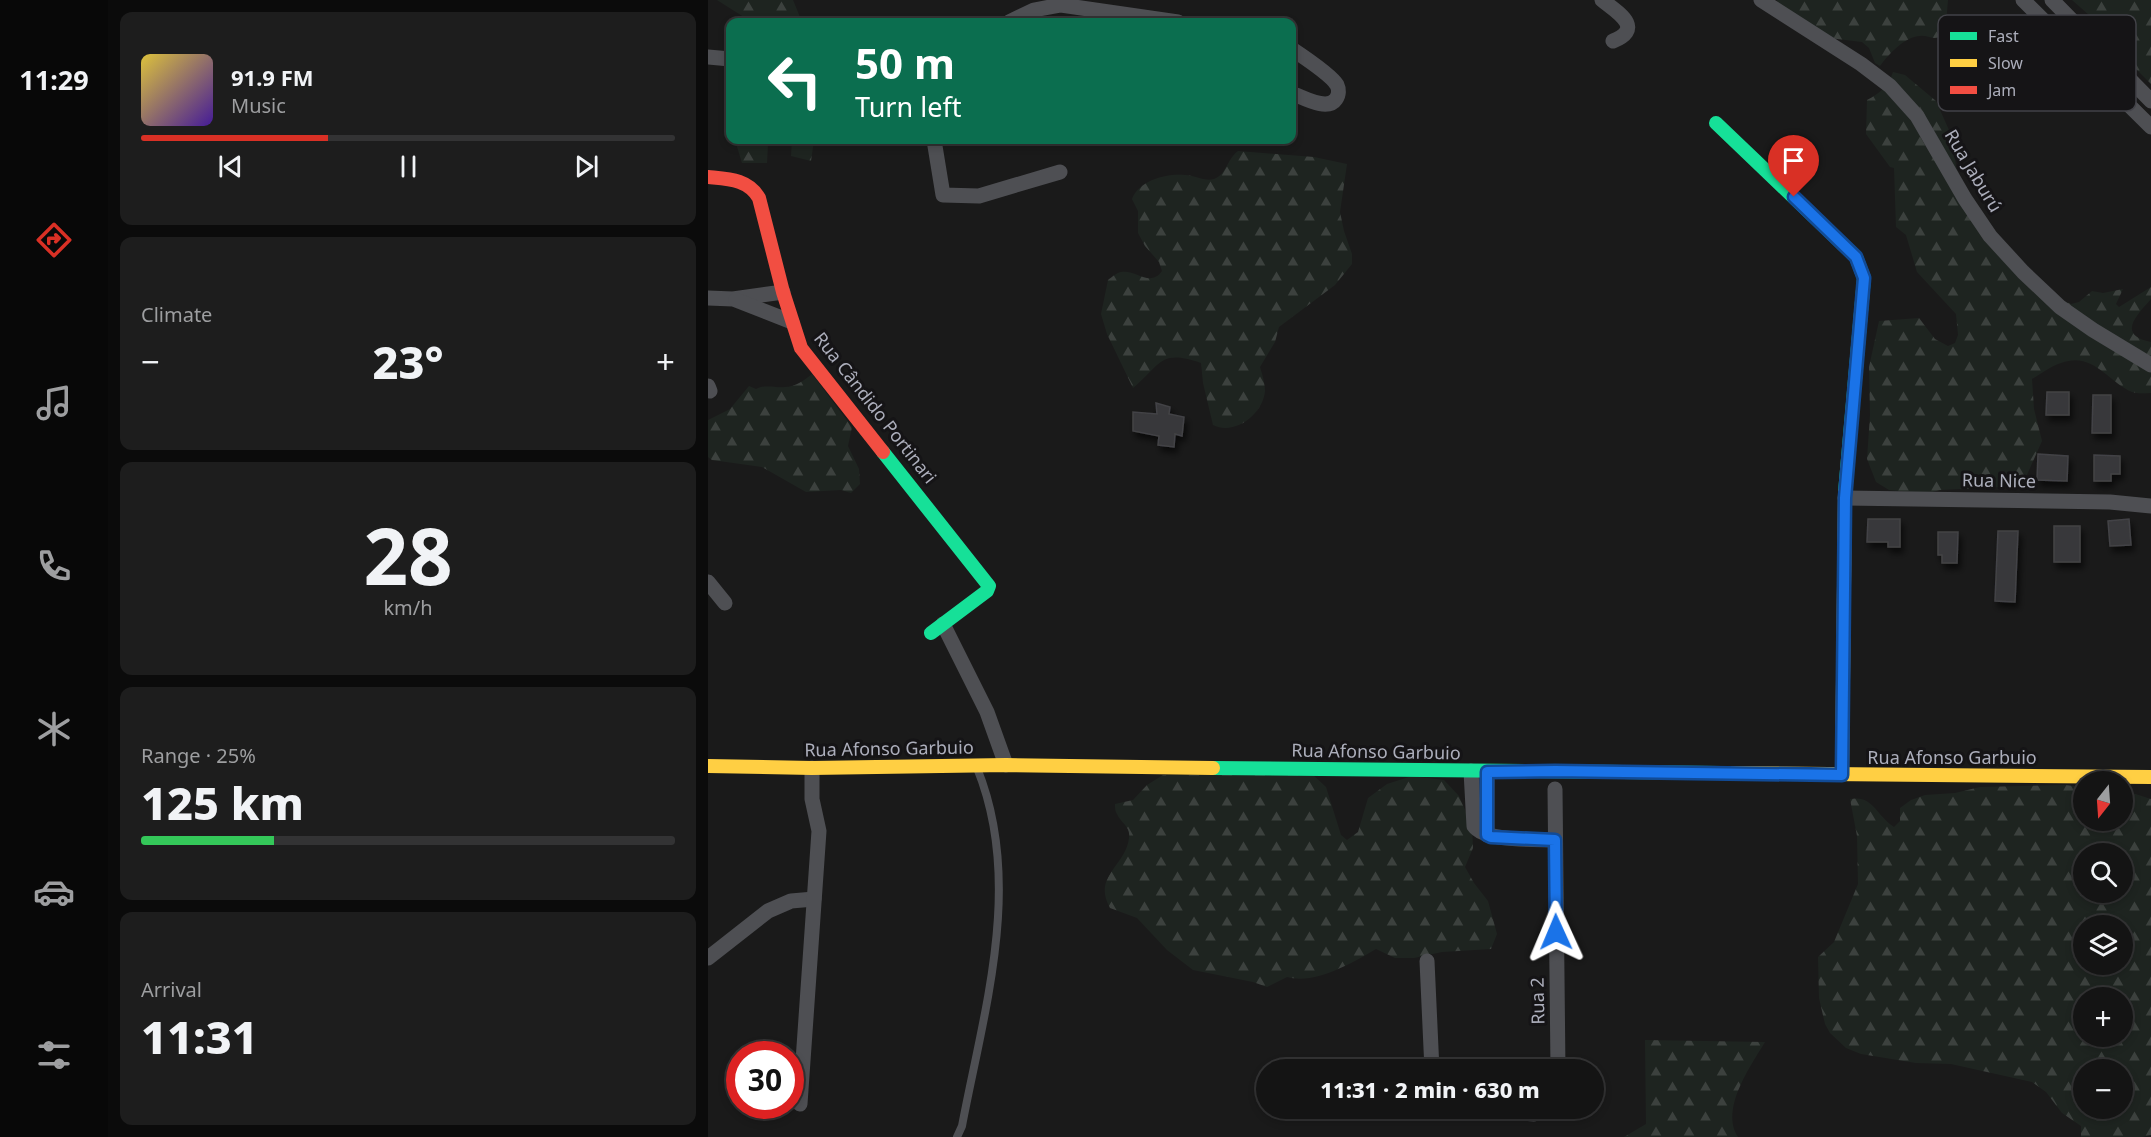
<!DOCTYPE html>
<meta charset="utf-8">
<style>
body{margin:0;font-family:"Noto Sans",sans-serif;background:#1d1d1d;color:#f1f3f6;height:100vh;display:flex;flex-direction:column;font-size:22px;white-space:nowrap}
*{box-sizing:border-box;margin:0}
p{font-size:20px;color:#9d9ea0}
.icon{flex:none;width:33px;height:33px;fill:none;stroke:currentColor;stroke-width:2;stroke-linecap:round;stroke-linejoin:round}
.map{position:relative;flex:1;overflow:hidden}
.drawer{display:flex;flex-direction:column;gap:12px;padding:12px;background:#0b0b0b;width:600px}
.drawer>*{flex:none}
.hud{position:absolute;left:18px;top:18px;width:570px;height:126px;border-radius:12px;box-shadow:0 3px 9px #0003,0 0 0 2px #333334;background:#0b6e4f;color:#fff;overflow:hidden}
.needle{width:39px;rotate:197deg}
.fabs{position:absolute;left:1365px;top:771px;display:grid;gap:12px}
.fabs a{display:grid;place-items:center;width:60px;height:60px;border-radius:50%;background:#141414;box-shadow:0 3px 9px #0003,0 0 0 2px #333334;font-size:30px}
.speed{position:absolute;left:18px;top:1041px;display:flex;gap:12px;font-size:30px;font-weight:700;text-align:center}
.speed>*{display:grid;place-content:center;width:78px;height:78px;border-radius:50%;background:#141414;box-shadow:0 3px 9px #0003,0 0 0 2px #333334;line-height:1}
.speed .limit{border:9px solid #d22;background:#fff;color:#111}
.pin{position:absolute;display:grid;place-items:center;width:51px;height:51px;color:#fff;margin:-62px -26px;border-radius:50% 50% 50% 0;rotate:-45deg;box-shadow:0 0 6px #0007}
.pin .icon{rotate:45deg}
.me{position:absolute;width:66px;margin:-33px;rotate:359deg;stroke-linejoin:round;filter:drop-shadow(0 0 4px #0008)}
.turn{display:flex;align-items:center;gap:21px;height:126px;padding:0 30px;font-size:27px}
.turn .icon{width:78px;height:78px;stroke-width:2.5}
.turn b{display:block;font-size:42px;line-height:51px}
.big{font-size:45px;font-weight:800;line-height:1.1}
.drawer .tile{flex:1;display:flex;flex-direction:column;justify-content:center;gap:9px;min-width:0;padding:0 21px;border-radius:12px;background:#1d1d1d}
.drawer .dial{align-items:center;gap:0}
.dial b{font-size:78px;line-height:1}
.song{display:flex;align-items:center;gap:18px}
.cover{width:72px;height:72px;border-radius:9px;background:linear-gradient(135deg,hsl(50 70% 55%),hsl(260 70% 35%))}
.played{height:6px;border-radius:3px;background:linear-gradient(90deg,#d93025 35%,#333334 35%)}
.keys{display:flex;justify-content:space-around;direction:ltr}
.heat{display:flex;justify-content:space-between;align-items:center;font-size:33px;direction:ltr}
.charge{height:9px;border-radius:4px;background:linear-gradient(90deg,#34c759 25%,#333334 0)}
.trip{position:absolute;left:548px;top:1059px;width:348px;height:60px;border-radius:30px;background:#141414;box-shadow:0 3px 9px #0003,0 0 0 2px #333334;font-weight:800;line-height:60px;text-align:center}
main{display:flex;flex:1;min-height:0}
.tabs{display:flex;flex-direction:column;width:108px;justify-content:space-around;align-items:center;background:#080808;color:#9d9ea0}
.tabs .icon{width:42px;height:42px}
.tabs .current{color:#d93025}
.tabs b{font-size:27px;color:#f1f3f6}
.map>svg:first-child{display:block}
</style>
<main>
<nav class="tabs">
<b>11:29</b>
<svg class="icon current" aria-label="directions" viewBox="0 0 24 24"><path d="M12 3l9 9-9 9-9-9zM9 14v-3h6M13 9l2 2-2 2"/></svg>
<svg class="icon" aria-label="music" viewBox="0 0 24 24"><path d="M9 18V5l10-2v13"/><circle cx="6" cy="18" r="3"/><circle cx="16" cy="16" r="3"/></svg>
<svg class="icon" aria-label="phone" viewBox="0 0 24 24"><path d="M5 4h4l2 5-3 2q2 4 5 5l2-3 5 2v4C11 20 4 13 5 4z"/></svg>
<svg class="icon" aria-label="climate" viewBox="0 0 24 24"><path d="M12 3v18M4 7l16 10M4 17L20 7"/></svg>
<svg class="icon" aria-label="car" viewBox="0 0 24 24"><path d="M5 17H2v-5l4-1 3-4h7l3 4 3 1v5h-3M9 17h6M6 11h13"/><circle cx="7" cy="17" r="2"/><circle cx="17" cy="17" r="2"/></svg>
<svg class="icon" aria-label="filters" viewBox="0 0 24 24"><path d="M4 7h16M4 17h16"/><circle cx="9" cy="7" r="2"/><circle cx="15" cy="17" r="2"/></svg>
</nav>
<section class="drawer">
<div class="tile">
<div class="song"><i class="cover"></i><div><b>91.9 FM</b><p>Music</p></div></div>
<div class="played"></div>
<div class="keys"><svg class="icon" aria-label="previous" viewBox="0 0 24 24"><path d="M18 5L8 12l10 7zM5 5v14"/></svg><svg class="icon" aria-label="pause" viewBox="0 0 24 24"><path d="M8 5v14M16 5v14"/></svg><svg class="icon" aria-label="next" viewBox="0 0 24 24"><path d="M6 5l10 7-10 7zM19 5v14"/></svg></div>
</div>
<div class="tile"><p>Climate</p>
<div class="heat"><a>−</a><b class="big">23°</b><a>+</a></div>
</div>
<div class="tile dial"><b>28</b><p>km/h</p></div>
<div class="tile"><p>Range · 25%</p><b class="big">125 km</b><div class="charge"></div></div>
<div class="tile"><p>Arrival</p><b class="big">11:31</b></div>
</section>
<div class="map">
<svg width="1443" height="1137" viewBox="0 0 1443 1137">
<defs>
<pattern id="forest-firs" width="22" height="20" patternUnits="userSpaceOnUse" patternTransform="scale(1.5)"><rect width="22" height="20" fill="#1e2420"/><path d="M5 1l3.5 6h-7zM16 11l3.5 6h-7z" fill="#3c413e"/></pattern>
<filter id="shadow"><feDropShadow dx="3" dy="5.5" stdDeviation="3" flood-color="#0009"/></filter>
</defs>
<rect width="100%" height="100%" fill="#1a1a1a"/>
<!-- forest -->
<g fill="url(#forest-firs)" fill-rule="evenodd">
<polygon points="9,0 85,0 94,22 41,22 39,19"/>
<path d="M1069 0H1240L1238 23 1231 37C1224 40 1219 35 1212 36 1196 37 1181 54 1172 66L1167 63 1161 48 1154 42 1113 37 1076 17Z"/>
<polygon points="1364,0 1443,0 1443,84 1409,50 1389,22"/>
<path d="M1185 72 1197 75 1228 101 1245 139 1248 167 1253 179 1257 200 1334 292 1363 304 1371 302 1384 291 1395 293 1415 289 1408 304 1411 307 1443 287V299C1429 315 1408 335 1443 342V393C1437 393 1430 394 1424 392 1399 381 1385 351 1353 363 1343 366 1333 374 1324 379L1326 409 1334 441 1314 486 1232 490 1217 494 1181 490 1168 482 1159 459 1162 415 1161 367 1171 321 1211 318 1227 339 1240 346 1247 343 1250 335 1248 314 1209 272 1198 235 1188 227 1186 168 1182 167 1158 134 1159 100C1172 93 1180 87 1185 72Z"/>
<polygon points="27,140 64,140 60,144 59,163 34,163"/>
<polygon points="84,140 106,140 103,161 83,156"/>
<path d="M530 151 606 157 639 164 632 212 636 231 644 254V264L627 285 571 327 567 342 552 367C554 374 557 383 557 391 555 414 527 436 505 425L495 383 493 363C451 349 454 364 425 388L399 334 393 314 400 280C404 277 408 273 413 272 428 269 442 288 454 271L451 262 437 246 430 233V211L424 199C431 180 459 173 477 175 486 175 497 182 506 179 519 174 519 159 530 151Z"/>
<path d="M104 374 144 427 140 446 151 469 152 484 143 493 133 490 98 492 54 467 4 460 0 457V420L22 409 41 386 48 389C58 384 66 388 77 387 87 387 97 380 104 374Z"/>
<path d="M604 774 618 787 633 835 639 840 650 832 660 798 679 784 704 776 736 780 751 796 764 826 765 848 757 867 766 883 780 901 789 934 783 949 734 952 706 958H687L668 949C644 963 607 985 579 977L559 987 545 982 485 970 459 950 429 918 402 908C384 876 418 866 421 838 423 827 413 823 409 814 407 811 407 808 407 804L425 800 439 785 455 775Z"/>
<path d="M1357 785 1375 787 1376 820H1414L1415 790 1443 799V1135L1434 1137H1373V1126L1354 1113 1338 1092 1324 1082 1243 1064 1208 1063 1153 1054 1138 1048 1122 1033 1117 1024 1111 998 1110 957 1126 942 1150 884 1149 836 1142 799C1165 795 1167 814 1186 827L1192 821V808L1203 800 1217 795 1247 793 1272 787ZM1376 854H1414V892H1376ZM1376 926H1414V964H1376ZM1376 998H1414V1036H1376ZM1376 1070H1414V1108H1376Z"/>
<path d="M937 1040 1057 1042C1042 1067 1012 1109 1030 1137H916L938 1124Z"/>
</g>
<!-- building -->
<g fill="#38383a" stroke="#434346" stroke-width="1.5" filter="url(#shadow)">
<polygon points="1339,392 1361,392 1361,415 1338,415"/>
<polygon points="1385,395 1403,395 1403,433 1384,433"/>
<polygon points="448,403 462,407 461,414 476,417 474,436 467,434 466,447 450,445 451,436 425,431 425,412 449,414"/>
<polygon points="1330,454 1360,456 1359,481 1329,480"/>
<polygon points="1386,455 1412,456 1412,474 1403,474 1403,481 1386,481"/>
<polygon points="1160,519 1192,519 1192,547 1180,547 1180,542 1159,542"/>
<polygon points="1421,519 1423,545 1402,546 1400,521"/>
<rect x="1346" y="526" width="26" height="36"/>
<polygon points="1290,531 1310,531 1307,602 1287,601"/>
<polygon points="1230,532 1250,532 1249,563 1234,563 1234,555 1230,555"/>
</g>
<g fill="none" stroke-linecap="round" stroke-linejoin="round">
<!-- lane -->
<path stroke="#4e4f53" stroke-width="8" d="M249 1137 254 1126C276 1010 316 883 269 768"/>
<!-- street -->
<g stroke="#4e4f53" stroke-width="15">
<path d="M894 0C909 12 937 28 905 41"/>
<polyline points="1053,0 1153,64 1182,86 1209,116 1257,199 1282,236 1315,272 1352,307 1385,330 1443,365"/>
<polyline points="1315,0 1443,127"/>
<polyline points="1344,0 1443,101"/>
<polyline points="301,22 326,10 353,5 470,22"/>
<path d="M584 49C593 55 624 76 629 85 631 89 631 95 628 99 620 111 598 99 588 95"/>
<polyline points="0,57 22,59"/>
<polyline points="226,140 235,195 271,196 352,172"/>
<polyline points="0,298 25,299 75,292"/>
<polyline points="28,300 84,322"/>
<polyline points="0,386 2,391"/>
<polyline points="1137,498 1402,502 1443,506"/>
<polyline points="0,582 17,603"/>
<polyline points="235,624 279,712 298,765"/>
<path d="M763 771 766 826C777 842 828 839 847 840"/>
<polyline points="847,789 850,1070"/>
<polyline points="779,835 779,772"/>
<polyline points="0,958 60,911 83,901 106,899"/>
<polyline points="719,961 724,1070"/>
<polyline points="92,1104 111,831 104,799 104,768"/>
<polyline points="747,1108 826,1114 837,1108"/>
</g>
<!-- fast -->
<g stroke="#16e098" stroke-width="14">
<polyline points="1008,123 1148,257 1156,278 1137,492"/>
<polyline points="175,452 281,586 279,591 223,633"/>
<polyline points="505,768 1013,773"/>
</g>
<!-- slow -->
<g stroke="#ffcf43" stroke-width="14">
<polyline points="0,766 104,768 298,765 505,768"/>
<polyline points="1013,773 1443,777"/>
<polyline points="1134,775 1137,492"/>
</g>
<!-- jam -->
<path stroke="#f24e42" stroke-width="14" d="M0 177C20 179 40 179 51 198L75 292 93 348 175 452"/>
</g>
<g fill="none" stroke-linecap="round" stroke-linejoin="round">
<!-- route casing -->
<g stroke="#114b97" stroke-width="15">
<polyline id="route" points="848,932 847,840 783,837 779,835 779,772 847,771 1134,775 1137,498 1156,278 1148,257 1086,197"/>
</g>
<!-- route -->
<use href="#route" stroke="#1a73e8" stroke-width="10"/>
</g>
<g text-anchor="middle" stroke-width="6" stroke-linejoin="round" paint-order="stroke">
<!-- street labels -->
<g font-size="18" fill="#acaebb" stroke="#151416">
<text transform="translate(1265 171) rotate(59)" y="6">Rua Jaburú</text>
<text transform="translate(167 408) rotate(52)" y="6">Rua Cândido Portinari</text>
<text transform="translate(1291 481) rotate(1)" y="6">Rua Nice</text>
<text transform="translate(181 749) rotate(-1)" y="6">Rua Afonso Garbuio</text>
<text transform="translate(668 752) rotate(1)" y="6">Rua Afonso Garbuio</text>
<text x="1244" y="764">Rua Afonso Garbuio</text>
<text transform="translate(830 1001) rotate(-91)" y="6">Rua 2</text>
</g>
</g>
<!-- legend -->
<rect x="1230" y="15" width="198" height="96" rx="9" fill="#151416" stroke="#424248" stroke-width="1.5"/>
<rect x="1242" y="32" width="27" height="8" fill="#16e098"/>
<rect x="1242" y="59" width="27" height="8" fill="#ffcf43"/>
<rect x="1242" y="86" width="27" height="8" fill="#f24e42"/>
<g font-size="16" fill="#acaebb">
<text x="1280" y="42">Fast</text>
<text x="1280" y="69">Slow</text>
<text x="1280" y="96">Jam</text>
</g>
</svg>
<div class="fabs">
<a><svg class="needle" viewBox="-14 -14 28 28"><path d="M0-13l5 13h-10z" fill="#e53935"/><path d="M0 13l5-13h-10z" fill="#9d9ea0"/></svg></a>
<a><svg class="icon" aria-label="search" viewBox="0 0 24 24"><circle cx="10" cy="10" r="6"/><path d="M15 15l6 6"/></svg></a>
<a><svg class="icon" aria-label="layers" viewBox="0 0 24 24"><path d="M12 4l9 5-9 5-9-5zM3 14l9 5 9-5"/></svg></a>
<a>+</a>
<a>−</a>
</div>
<div class="speed"><div class="limit">30</div></div>
<div class="pin" style="left:1086px;top:197px;background:#d93025"><svg class="icon" aria-label="arrive" viewBox="0 0 24 24"><path d="M6 21V4h12l-3 4 3 4H6"/></svg></div>
<svg class="me" style="left:848px;top:932px" viewBox="-20 -20 40 40"><path d="M0-17L14 15 0 8-14 15z" fill="#1a73e8" stroke="#fff" stroke-width="4"/></svg>
<div class="trip">11:31 · 2 min · 630 m</div>
<div class="hud">
<div class="turn"><svg class="icon" aria-label="left" viewBox="0 0 24 24"><path d="M17 20v-9H6M10 6l-5 5 5 5"/></svg><div><b>50 m</b>Turn left</div></div>
</div>
</div>
</main>
